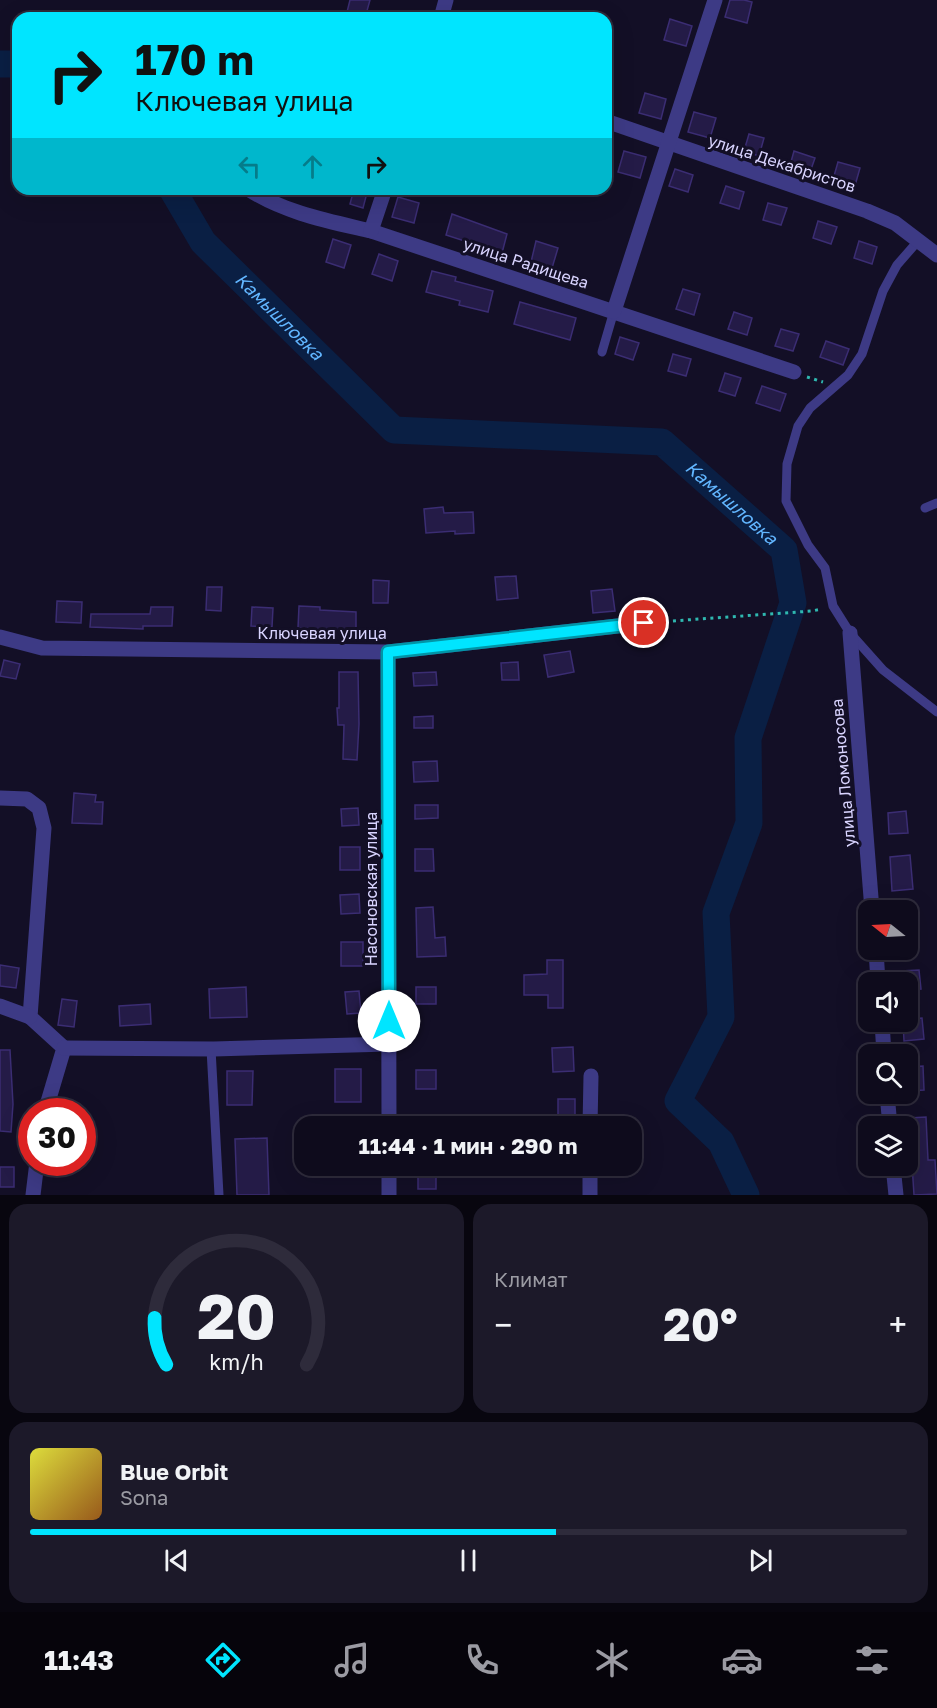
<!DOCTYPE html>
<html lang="ru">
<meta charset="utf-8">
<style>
body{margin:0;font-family:"Golos Text",sans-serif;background:#1c1929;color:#f1f3f6;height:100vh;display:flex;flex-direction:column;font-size:22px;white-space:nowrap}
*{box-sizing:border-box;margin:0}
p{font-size:20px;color:#9b9ba3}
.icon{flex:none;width:33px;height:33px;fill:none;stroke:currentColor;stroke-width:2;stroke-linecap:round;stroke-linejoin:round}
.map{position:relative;height:1195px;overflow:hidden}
.drawer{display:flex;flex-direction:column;gap:9px;padding:9px;background:#08060f;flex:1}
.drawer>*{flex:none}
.guide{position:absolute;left:12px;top:12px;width:600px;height:183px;border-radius:18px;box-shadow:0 6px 24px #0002,0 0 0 2px #2e2b3b;background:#00e5ff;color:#111;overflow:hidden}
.needle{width:39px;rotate:288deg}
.fabs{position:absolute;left:858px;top:900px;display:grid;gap:12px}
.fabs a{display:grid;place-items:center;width:60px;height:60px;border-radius:12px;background:#0e0b1c;box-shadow:0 6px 24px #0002,0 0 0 2px #2e2b3b;font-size:30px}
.speed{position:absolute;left:18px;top:1098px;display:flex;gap:12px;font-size:30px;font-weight:700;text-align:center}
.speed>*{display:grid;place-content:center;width:78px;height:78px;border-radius:50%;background:#0e0b1c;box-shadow:0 6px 24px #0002,0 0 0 2px #2e2b3b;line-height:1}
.speed .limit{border:9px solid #d22;background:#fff;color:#111}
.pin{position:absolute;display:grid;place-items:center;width:51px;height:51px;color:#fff;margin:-26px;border:3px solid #fff;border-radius:50%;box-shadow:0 2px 6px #0007}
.me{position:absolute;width:66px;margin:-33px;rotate:0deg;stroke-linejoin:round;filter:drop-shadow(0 0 4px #0008)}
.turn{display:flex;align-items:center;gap:21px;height:126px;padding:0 24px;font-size:27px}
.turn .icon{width:78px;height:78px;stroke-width:2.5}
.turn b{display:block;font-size:42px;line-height:51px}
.lanes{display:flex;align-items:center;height:57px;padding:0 24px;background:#0003;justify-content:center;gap:30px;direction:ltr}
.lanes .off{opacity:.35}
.big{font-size:45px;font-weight:700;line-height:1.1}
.drawer .widget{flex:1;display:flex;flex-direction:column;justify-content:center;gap:9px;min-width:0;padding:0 21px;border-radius:18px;background:#1c1929}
.drawer .dial{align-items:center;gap:0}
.dial svg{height:156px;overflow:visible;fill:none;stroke:#2e2b3b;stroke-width:7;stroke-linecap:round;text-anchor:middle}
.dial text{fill:#f1f3f6;stroke:none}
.song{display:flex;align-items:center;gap:18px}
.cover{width:72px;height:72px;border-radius:9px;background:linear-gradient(135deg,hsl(60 70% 55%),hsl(30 70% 35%))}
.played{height:6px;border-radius:3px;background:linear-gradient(90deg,#00e5ff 60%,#2e2b3b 60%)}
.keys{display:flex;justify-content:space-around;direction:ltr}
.heat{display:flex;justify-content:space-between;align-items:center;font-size:33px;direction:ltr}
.drawer .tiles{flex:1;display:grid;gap:9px;grid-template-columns:1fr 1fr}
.widget:last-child{grid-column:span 2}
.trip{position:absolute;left:294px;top:1116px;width:348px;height:60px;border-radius:18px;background:#0e0b1c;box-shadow:0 6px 24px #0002,0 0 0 2px #2e2b3b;font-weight:700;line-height:60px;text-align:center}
.tabs{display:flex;height:96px;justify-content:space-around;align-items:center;background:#06040b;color:#9b9ba3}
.tabs .icon{width:42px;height:42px}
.tabs .on{color:#00e5ff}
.tabs b{font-size:27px;color:#f1f3f6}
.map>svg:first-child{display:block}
</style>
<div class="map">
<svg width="937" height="1195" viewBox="0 0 937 1195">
<rect width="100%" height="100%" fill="#130f26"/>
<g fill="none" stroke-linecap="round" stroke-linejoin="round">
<!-- river -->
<g stroke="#0a1f44" stroke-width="27">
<polyline points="0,64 18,64"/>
<path id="s1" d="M172 189 203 242 394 430 662 442 784 550 793 603 748 738 749 823 716 913 721 1017 678 1101 721 1142 746 1195"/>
</g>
</g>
<!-- building -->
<g fill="#241b47" stroke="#3b2d73" stroke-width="1.5">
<polygon points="350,0 370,0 365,18 346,16"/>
<polygon points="730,0 744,0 752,2 747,23 725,17"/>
<polygon points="670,19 692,26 686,46 664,40"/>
<polygon points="645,93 666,99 661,119 639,113"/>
<polygon points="694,112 716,118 710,138 688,132"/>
<polygon points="749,134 764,138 759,156 744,151"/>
<polygon points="624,151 646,157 640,178 618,172"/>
<polygon points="794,151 815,158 809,175 789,169"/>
<polygon points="838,162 860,168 854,189 832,183"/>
<polygon points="675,169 693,175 688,192 669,186"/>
<polygon points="726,186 744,192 739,209 720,203"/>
<polygon points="354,189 368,189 363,208 350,204"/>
<polygon points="398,197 419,203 414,223 392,217"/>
<polygon points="768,203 787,208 781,225 763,220"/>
<polygon points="452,214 507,234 502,253 446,235"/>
<polygon points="818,221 837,227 831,244 813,238"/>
<polygon points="333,239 351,245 344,268 326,262"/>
<polygon points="536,241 558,248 552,268 531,262"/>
<polygon points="859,241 877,247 872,264 854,258"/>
<polygon points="379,254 398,261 392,281 372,274"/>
<polygon points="432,271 456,277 455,281 493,291 488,312 459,305 460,301 426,292"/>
<polygon points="683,289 700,294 694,315 676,309"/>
<polygon points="520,302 576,318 570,340 514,324"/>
<polygon points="734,312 752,318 747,335 728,329"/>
<polygon points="781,329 799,334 793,351 775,346"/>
<polygon points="620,337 639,343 633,360 615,354"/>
<polygon points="826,341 849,349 843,365 820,357"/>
<polygon points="673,354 691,359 686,376 668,371"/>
<polygon points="725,373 741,378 735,396 719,391"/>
<polygon points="762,386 786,394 780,411 756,403"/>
<polygon points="443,507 444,513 473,512 474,533 455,534 455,531 426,533 424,509"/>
<polygon points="516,576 518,598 497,600 495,577"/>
<polygon points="373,580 389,581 388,603 373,603"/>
<polygon points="207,587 222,587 221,611 206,610"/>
<polygon points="612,589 615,611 593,613 591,591"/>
<polygon points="57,601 82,602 81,623 56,622"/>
<polygon points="299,606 320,607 320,610 356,612 356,630 298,628"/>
<polygon points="151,607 173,607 172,626 143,626 143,629 90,627 91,614 150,614"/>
<polygon points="252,607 273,608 272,627 251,626"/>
<polygon points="570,651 574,672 548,677 544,655"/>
<polygon points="4,660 20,664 16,679 0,676"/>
<polygon points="518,662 519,680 502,680 501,663"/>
<polygon points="339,672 358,672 359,724 357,760 343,759 344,725 338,725 337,708 339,708"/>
<polygon points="436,672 437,685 414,686 413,673"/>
<polygon points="433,716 433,728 414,728 414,717"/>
<polygon points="437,761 438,781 414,782 413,762"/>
<polygon points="74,793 96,795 95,802 103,802 102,824 72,823"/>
<polygon points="415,805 438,805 438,818 415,819"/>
<polygon points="358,808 359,825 342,826 341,809"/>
<polygon points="906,811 908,833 889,834 888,813"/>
<rect x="340" y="847" width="20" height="23"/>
<polygon points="415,849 433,849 434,871 415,871"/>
<polygon points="910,855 913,889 892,891 890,857"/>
<polygon points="359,894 360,913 341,914 340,895"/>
<polygon points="433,907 435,938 445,937 446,956 417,957 416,908"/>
<rect x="341" y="942" width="22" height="24"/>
<polygon points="547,960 563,960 563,1008 548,1008 548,995 524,995 524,975 547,974"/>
<polygon points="0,965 19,968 16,988 0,986"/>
<polygon points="919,970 921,989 908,990 908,982 902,982 901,971"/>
<polygon points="246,987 247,1017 210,1018 209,989"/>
<rect x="416" y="987" width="20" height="17"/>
<polygon points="359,991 361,1013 347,1014 345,992"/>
<polygon points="62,999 77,1001 74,1027 58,1025"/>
<polygon points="150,1004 151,1024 120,1026 119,1006"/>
<polygon points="922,1018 924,1039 904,1041 903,1022 908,1022 908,1019"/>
<polygon points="573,1047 574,1071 553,1072 552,1048"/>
<polygon points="0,1050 10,1050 13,1104 11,1132 0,1131"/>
<polygon points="923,1066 924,1090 908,1091 908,1067"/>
<rect x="335" y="1069" width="26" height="33"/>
<rect x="416" y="1070" width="20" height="19"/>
<polygon points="227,1071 253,1071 252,1105 227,1105"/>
<rect x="558" y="1099" width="17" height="20"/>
<polygon points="926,1117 928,1160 935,1160 937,1194 914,1195 909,1118"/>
<polygon points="267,1138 269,1195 237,1195 235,1139"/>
<rect x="418" y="1166" width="18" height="23"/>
<rect x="0" y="1167" width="14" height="20"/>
</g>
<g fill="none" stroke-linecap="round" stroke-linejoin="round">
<!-- path -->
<g stroke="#2fb8b0" stroke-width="3" stroke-dasharray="3 4.5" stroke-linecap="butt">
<polyline points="807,377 823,382"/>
<polyline points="658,622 812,611 822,609"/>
</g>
<!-- service -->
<g stroke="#3d3a85" stroke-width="9">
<polyline points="918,241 897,265 883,291 862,354 848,375 810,408 798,426 787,464 786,501 808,545 825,568 833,606 850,633 883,670 937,712"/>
<polyline points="602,352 614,311"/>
<polyline points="925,508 937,503"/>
<polyline points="211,1049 219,1195"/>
</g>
<!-- minor -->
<g stroke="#3d3a85" stroke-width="15">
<polyline points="441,18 446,0"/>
<polyline points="606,121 867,211 895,223 937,255"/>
<path d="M248 189C285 213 328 221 371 231L794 372"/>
<polyline points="371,231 385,189"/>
<polyline points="614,311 715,0"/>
<polyline points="850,633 872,910"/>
<polyline points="0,637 42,648 388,652 644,623"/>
<polyline points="388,652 389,1126"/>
<polyline points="0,798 27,799 39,808 44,828 30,1017 64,1048 45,1112"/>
<polyline points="876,950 878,982"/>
<polyline points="0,1006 30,1017"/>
<polyline points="882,1022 884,1054"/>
<polyline points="64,1048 214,1049 389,1044"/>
<polyline points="887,1094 890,1126"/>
<polyline points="590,1126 591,1076"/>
<polyline points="389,1166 389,1195"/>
<polyline points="893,1166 896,1195"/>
<polyline points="33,1195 37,1162"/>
<polyline points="590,1195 590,1166"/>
</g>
</g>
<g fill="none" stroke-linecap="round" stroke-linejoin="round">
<!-- route casing -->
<g stroke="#0095a6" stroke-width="15">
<polyline id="route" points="389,1021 388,652 644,623"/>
</g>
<!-- route -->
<use href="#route" stroke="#00e5ff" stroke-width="10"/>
</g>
<g text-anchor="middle" stroke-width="6" stroke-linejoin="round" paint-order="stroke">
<!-- street labels -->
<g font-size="16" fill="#d9d4ff" stroke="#130f26">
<text transform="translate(782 163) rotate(18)" y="6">улица Декабристов</text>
<text transform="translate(526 263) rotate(18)" y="6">улица Радищева</text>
<text x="322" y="639">Ключевая улица</text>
<text transform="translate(843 773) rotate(-95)" y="6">улица Ломоносова</text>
<text transform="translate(371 889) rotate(-90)" y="6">Насоновская улица</text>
</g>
<!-- water labels -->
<g font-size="18" font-style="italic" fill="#62b6ff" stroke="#130f26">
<text dy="6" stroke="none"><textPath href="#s1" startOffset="168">Камышловка</textPath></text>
<text dy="6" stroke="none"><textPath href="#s1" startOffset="690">Камышловка</textPath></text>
</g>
</g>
</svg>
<div class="fabs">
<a><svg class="needle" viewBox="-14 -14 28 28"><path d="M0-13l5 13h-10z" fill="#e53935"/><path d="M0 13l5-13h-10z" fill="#9b9ba3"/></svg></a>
<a><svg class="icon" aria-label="sound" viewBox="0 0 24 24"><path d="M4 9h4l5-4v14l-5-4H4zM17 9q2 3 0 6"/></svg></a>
<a><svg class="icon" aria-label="search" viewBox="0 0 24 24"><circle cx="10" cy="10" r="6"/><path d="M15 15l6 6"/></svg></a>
<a><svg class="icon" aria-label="layers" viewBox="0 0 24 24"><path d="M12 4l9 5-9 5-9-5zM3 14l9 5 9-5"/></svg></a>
</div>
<div class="speed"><div class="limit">30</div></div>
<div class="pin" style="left:644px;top:623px;background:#d93025"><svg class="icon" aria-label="arrive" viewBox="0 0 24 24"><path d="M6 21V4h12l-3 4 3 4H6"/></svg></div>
<svg class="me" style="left:389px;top:1021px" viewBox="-20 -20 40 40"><circle r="19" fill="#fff"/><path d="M0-13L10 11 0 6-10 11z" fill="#00e5ff"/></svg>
<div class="trip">11:44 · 1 мин · 290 m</div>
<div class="guide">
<div class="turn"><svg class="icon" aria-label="right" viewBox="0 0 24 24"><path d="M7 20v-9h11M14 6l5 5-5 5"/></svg><div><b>170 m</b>Ключевая улица</div></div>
<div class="lanes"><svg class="icon off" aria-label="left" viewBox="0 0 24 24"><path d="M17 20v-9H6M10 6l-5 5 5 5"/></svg><svg class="icon off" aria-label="ahead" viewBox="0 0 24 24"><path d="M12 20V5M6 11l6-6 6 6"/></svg><svg class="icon" aria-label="right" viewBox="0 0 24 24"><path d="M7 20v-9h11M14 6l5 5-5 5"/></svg></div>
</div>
</div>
<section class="drawer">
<div class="tiles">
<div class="widget dial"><svg viewBox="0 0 100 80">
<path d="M14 69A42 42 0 1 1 86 69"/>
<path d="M14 69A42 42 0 0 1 8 45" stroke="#00e5ff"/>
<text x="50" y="56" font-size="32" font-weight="700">20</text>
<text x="50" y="72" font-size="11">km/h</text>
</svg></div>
<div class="widget"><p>Климат</p>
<div class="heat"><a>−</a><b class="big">20°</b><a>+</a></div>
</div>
<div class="widget">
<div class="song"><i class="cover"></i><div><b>Blue Orbit</b><p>Sona</p></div></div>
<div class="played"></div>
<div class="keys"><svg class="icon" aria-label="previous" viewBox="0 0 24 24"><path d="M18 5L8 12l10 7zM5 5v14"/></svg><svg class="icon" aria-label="pause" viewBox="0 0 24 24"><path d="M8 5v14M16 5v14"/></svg><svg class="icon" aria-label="next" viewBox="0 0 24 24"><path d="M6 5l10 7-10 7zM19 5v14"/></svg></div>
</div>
</div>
</section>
<nav class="tabs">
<b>11:43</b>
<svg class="icon on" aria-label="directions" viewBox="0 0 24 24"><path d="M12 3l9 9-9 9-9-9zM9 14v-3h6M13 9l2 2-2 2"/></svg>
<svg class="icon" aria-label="music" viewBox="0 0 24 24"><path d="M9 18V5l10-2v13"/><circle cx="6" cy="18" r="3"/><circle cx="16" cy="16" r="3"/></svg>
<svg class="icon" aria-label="phone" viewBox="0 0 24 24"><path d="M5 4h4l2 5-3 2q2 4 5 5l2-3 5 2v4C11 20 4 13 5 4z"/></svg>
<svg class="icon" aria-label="climate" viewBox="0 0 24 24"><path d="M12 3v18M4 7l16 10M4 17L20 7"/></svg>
<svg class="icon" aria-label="car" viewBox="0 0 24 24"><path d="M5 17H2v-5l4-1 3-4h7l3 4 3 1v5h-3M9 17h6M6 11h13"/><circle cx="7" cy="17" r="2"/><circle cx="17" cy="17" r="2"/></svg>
<svg class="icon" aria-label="filters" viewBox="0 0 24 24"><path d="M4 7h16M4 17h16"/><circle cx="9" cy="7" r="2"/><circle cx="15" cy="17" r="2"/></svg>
</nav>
